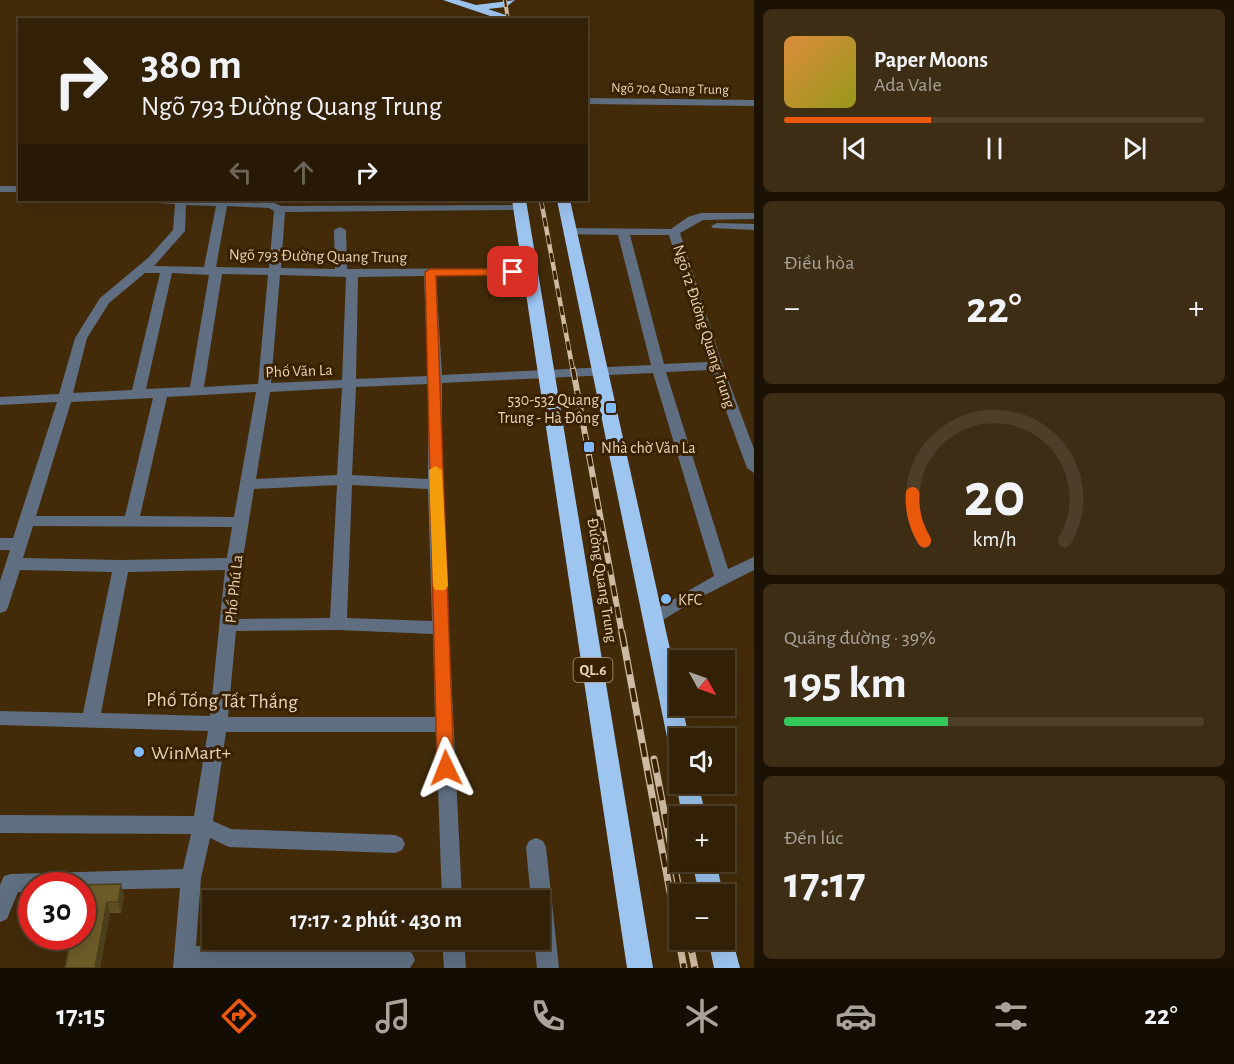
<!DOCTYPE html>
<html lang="vi">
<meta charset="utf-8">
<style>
body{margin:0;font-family:"Alegreya Sans",sans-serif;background:#3d2d15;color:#f1f3f6;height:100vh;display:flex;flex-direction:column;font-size:22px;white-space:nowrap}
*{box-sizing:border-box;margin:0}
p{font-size:20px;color:#a8a39b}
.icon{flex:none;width:33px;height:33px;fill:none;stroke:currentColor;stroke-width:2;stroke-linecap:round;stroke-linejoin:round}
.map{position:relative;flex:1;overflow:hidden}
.drawer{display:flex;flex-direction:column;gap:9px;padding:9px;background:#1c1204;width:480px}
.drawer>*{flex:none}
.guide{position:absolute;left:18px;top:18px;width:570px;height:183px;border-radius:0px;box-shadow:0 6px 24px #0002,0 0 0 2px #4d3e28;background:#322007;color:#f1f3f6;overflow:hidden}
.needle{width:39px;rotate:130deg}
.tools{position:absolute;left:669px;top:650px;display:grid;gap:12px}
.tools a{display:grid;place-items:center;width:66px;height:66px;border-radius:0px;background:#322007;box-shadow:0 6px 24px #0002,0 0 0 2px #4d3e28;font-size:30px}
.speed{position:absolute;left:18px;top:872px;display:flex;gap:12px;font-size:30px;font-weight:700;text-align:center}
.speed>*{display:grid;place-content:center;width:78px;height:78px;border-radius:50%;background:#322007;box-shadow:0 6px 24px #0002,0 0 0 2px #4d3e28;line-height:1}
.speed .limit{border:9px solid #d22;background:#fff;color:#111}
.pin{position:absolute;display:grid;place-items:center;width:51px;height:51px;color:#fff;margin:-26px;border-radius:12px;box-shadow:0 3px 9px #0006}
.me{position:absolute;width:66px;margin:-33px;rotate:358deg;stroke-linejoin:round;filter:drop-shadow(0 0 4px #0008)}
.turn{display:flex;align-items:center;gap:21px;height:126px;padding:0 24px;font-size:27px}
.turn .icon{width:78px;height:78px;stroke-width:2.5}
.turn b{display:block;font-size:42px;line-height:51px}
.lanes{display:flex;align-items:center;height:57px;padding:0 24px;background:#0003;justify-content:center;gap:30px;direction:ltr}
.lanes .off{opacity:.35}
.big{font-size:45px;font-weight:600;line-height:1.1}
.drawer .widget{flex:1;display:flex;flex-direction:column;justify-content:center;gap:9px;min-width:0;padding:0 21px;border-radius:9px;background:#3d2d15}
.drawer .dial{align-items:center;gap:0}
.dial svg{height:156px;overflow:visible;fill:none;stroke:#4d3e28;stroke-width:7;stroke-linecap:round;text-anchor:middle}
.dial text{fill:#f1f3f6;stroke:none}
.song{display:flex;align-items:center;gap:18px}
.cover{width:72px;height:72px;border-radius:9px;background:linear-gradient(135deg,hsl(30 70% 55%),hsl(60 70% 35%))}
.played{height:6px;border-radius:3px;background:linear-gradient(90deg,#ea580c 35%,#4d3e28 35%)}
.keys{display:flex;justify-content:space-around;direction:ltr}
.heat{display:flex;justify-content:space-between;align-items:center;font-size:33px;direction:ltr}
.charge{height:9px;border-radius:4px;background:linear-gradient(90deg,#34c759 39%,#4d3e28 0)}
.trip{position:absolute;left:202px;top:890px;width:348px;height:60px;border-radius:0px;background:#322007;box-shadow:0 6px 24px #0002,0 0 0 2px #4d3e28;font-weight:600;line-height:60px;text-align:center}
.tabs{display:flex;height:96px;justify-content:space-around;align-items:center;background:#140d03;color:#a8a39b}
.tabs .icon{width:42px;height:42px}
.tabs .selected{color:#ea580c}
.tabs b{font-size:27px;color:#f1f3f6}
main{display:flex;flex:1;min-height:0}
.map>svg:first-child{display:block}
</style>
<main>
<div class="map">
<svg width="754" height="968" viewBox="0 0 754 968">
<rect width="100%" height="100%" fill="#432b09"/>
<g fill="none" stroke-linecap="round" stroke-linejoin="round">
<!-- minor -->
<g fill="#5f6f81" fill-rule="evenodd">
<polygon points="586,98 754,100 754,106 586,104"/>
<rect x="0" y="186" width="20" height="6"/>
<path d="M154 200 271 202 282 206 524 205 526 207 520 210 285 212 281 268 335 269 334 230 340 227 346 230 347 269 534 268V274L530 275 436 276 442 375 651 365 618 235 569 234 563 231 569 228 671 229 688 217 701 213H754V219L703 220 680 233 723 366 754 449V473L747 468 711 370 666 372 728 569 754 557V570L695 600 658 623 652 625 646 623 644 619 646 615 714 576 653 373 442 383V484L462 900H442L436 732H226L213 821 231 829 395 835 402 838 405 844 402 850 395 853 229 847 210 838 201 878 196 946 404 950 412 953 415 960 410 968H173L180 888 82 890V885H32V892H18L7 919 0 922V885L4 876 11 874 183 869 191 834 0 833V815L194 816 208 731 0 725V711L83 713 112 572 20 570 8 607 6 611 0 613V581L10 550H0V538H13L57 402 0 405V397L59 394 75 338 100 298 148 258 173 230 175 204 159 203ZM186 205 216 206 204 267 154 266 185 231ZM227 206 269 208 274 211 269 268 216 267ZM630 235H669L708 362 664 364ZM145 273H160L132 390 73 393 87 338 109 303ZM172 273 209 275 190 387 146 389ZM222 274 268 275 258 384 204 387ZM280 275 346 277 342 380 271 383ZM424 276 428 376 356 379 358 277ZM428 384V479L352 475 356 387ZM342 388 337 475 256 479 270 392ZM256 392 234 517 140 516 167 397ZM153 398 125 516H36L71 402ZM337 485 330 618 237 619 242 564 254 489ZM352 485 428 489 432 621 347 618ZM33 526 232 527 227 558 121 560 23 558ZM225 570 210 716 101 713 128 572ZM338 630 433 634 435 717H228L236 631Z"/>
<polygon points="717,223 754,224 754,230 713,228 711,226"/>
<polygon points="536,838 543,841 546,847 559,968 537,968 534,939 540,939 540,900 531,900 526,847 529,841"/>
<polygon points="442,939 464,939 466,968 444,968"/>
</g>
<!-- highway -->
<g fill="#9dc5f0" fill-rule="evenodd">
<polygon points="443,0 459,0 476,5 515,0 506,7 488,9 520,20 502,20"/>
<polygon points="512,200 526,200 653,968 627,968"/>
<polygon points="557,200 570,200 680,694 680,705 682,705 689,738 680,738 680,756 672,754 669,747"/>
<polygon points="679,776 680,783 698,783 706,816 682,816 676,783"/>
<polygon points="692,861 716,861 723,894 699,894"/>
<polygon points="724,928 730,930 740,968 714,968 708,939 724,939"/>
</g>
<!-- rail-far3 casing -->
<g stroke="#cfbba3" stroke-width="4">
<polyline id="rail-far3" points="505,0 508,20"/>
</g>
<!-- rail-far2 casing -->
<g stroke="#cfbba3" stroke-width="4.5">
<polyline id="rail-far2" points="541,200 573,371"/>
</g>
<!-- rail-far1 casing -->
<g stroke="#cfbba3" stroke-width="6">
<polyline id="rail-far1" points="573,369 622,634"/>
</g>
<!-- rail casing -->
<g stroke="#cfbba3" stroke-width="7">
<g id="rail">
<polyline points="622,633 684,968"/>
<polyline points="654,759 680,894"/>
<polyline points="689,939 695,968"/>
</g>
</g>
<!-- rail-far3 -->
<use href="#rail-far3" stroke="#392100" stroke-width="2" stroke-dasharray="7" stroke-linecap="butt"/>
<!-- rail-far2 -->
<use href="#rail-far2" stroke="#392100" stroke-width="3" stroke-dasharray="9" stroke-linecap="butt"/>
<!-- rail-far1 -->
<use href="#rail-far1" stroke="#392100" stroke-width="4" stroke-dasharray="11" stroke-linecap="butt"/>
<!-- rail -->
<use href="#rail" stroke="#392100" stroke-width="4.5" stroke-dasharray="14" stroke-linecap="butt"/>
</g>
<!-- wall -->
<polygon fill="#5f4f22" points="82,885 124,896 121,913 110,913 100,968 65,968"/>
<!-- shaded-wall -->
<g fill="#4d401c">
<polygon points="121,884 124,896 121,913 118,902"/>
<polygon points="107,902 110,913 100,968 95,968"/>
</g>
<!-- building -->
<polygon fill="#6e5c28" stroke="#4d401c" stroke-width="1.5" points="121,884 118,902 107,902 95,968 65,968 71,936 82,936 82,885 74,885"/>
<!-- route -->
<polygon fill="#ea580c" stroke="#983908" stroke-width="1.5" points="430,269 513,269 518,272 513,275 436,276 454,768 452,774 446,776 439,774 437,768 425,272"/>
<!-- slow -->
<polygon fill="#f59e0b" points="435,466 442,470 448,586 445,590 435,590 433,586 429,470"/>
<!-- markers -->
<g fill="#81bcfa" stroke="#392100" stroke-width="2">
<rect x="605" y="402" width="12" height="12" rx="3"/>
<rect x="583" y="441" width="12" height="12" rx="3"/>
<circle cx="666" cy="599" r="6"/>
<circle cx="139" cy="752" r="6"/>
</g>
<g text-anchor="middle" stroke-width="6" stroke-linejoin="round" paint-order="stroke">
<!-- far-street labels -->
<g font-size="14" fill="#e6d3bd" stroke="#392100">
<text transform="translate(670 88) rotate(1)" y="5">Ngõ 704 Quang Trung</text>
</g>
<!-- shield labels -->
<rect fill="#392100" stroke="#b29e84" stroke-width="1.5" x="573.5" y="658" width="39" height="24" rx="4.5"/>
<g font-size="15" font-weight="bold" fill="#e6d3bd">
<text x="593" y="675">QL.6</text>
</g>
<!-- street labels -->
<g font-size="16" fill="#e6d3bd" stroke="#392100">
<text transform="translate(318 255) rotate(1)" y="6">Ngõ 793 Đường Quang Trung</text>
<text transform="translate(705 326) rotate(72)" y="6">Ngõ 12 Đường Quang Trung</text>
<text transform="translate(299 370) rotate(-2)" y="6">Phố Văn La</text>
<text transform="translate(603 580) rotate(81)" y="6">Đường Quang Trung</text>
<text transform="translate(233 589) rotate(-84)" y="6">Phố Phú La</text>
</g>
<!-- poi labels -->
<g font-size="16" fill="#e6d3bd" stroke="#392100" text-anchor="start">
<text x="599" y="405" text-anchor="end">530-532 Quang<tspan x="599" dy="18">Trung - Hà Đông</tspan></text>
<text x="601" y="453">Nhà chờ Văn La</text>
<text x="678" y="605">KFC</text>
</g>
<!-- near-street labels -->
<g font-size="20" fill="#e6d3bd" stroke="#392100">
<text transform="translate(222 700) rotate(1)" y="7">Phố Tống Tất Thắng</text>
</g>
<!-- near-poi labels -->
<g font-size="20" fill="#e6d3bd" stroke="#392100" text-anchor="start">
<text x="151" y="759">WinMart+</text>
</g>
</g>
</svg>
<div class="tools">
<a><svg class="needle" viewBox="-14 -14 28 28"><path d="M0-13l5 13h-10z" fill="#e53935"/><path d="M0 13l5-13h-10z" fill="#a8a39b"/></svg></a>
<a><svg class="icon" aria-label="sound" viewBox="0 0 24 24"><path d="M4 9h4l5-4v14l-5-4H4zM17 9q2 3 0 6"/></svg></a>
<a>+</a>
<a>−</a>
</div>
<div class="speed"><div class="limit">30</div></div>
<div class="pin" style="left:513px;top:272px;background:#d93025"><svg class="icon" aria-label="arrive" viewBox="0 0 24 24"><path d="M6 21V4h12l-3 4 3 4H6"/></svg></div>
<svg class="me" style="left:446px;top:768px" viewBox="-20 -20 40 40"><path d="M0-17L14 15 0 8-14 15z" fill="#ea580c" stroke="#fff" stroke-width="4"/></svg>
<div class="trip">17:17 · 2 phút · 430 m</div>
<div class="guide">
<div class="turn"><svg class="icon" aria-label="right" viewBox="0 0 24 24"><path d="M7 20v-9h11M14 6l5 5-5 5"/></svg><div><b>380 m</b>Ngõ 793 Đường Quang Trung</div></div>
<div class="lanes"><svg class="icon off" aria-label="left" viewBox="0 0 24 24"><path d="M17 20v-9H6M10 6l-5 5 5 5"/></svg><svg class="icon off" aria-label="ahead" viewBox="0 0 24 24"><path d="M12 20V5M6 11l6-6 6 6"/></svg><svg class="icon" aria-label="right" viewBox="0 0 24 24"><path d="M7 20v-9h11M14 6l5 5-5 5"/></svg></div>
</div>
</div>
<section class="drawer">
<div class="widget">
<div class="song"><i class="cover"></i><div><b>Paper Moons</b><p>Ada Vale</p></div></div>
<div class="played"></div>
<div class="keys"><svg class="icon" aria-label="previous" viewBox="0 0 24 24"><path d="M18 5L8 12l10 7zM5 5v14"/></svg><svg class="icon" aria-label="pause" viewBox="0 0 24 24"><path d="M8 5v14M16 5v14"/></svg><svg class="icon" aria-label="next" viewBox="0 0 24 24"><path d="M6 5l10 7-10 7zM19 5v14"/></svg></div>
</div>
<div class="widget"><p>Điều hòa</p>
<div class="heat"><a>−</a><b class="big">22°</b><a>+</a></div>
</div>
<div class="widget dial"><svg viewBox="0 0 100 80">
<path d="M14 69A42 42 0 1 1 86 69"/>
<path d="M14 69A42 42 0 0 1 8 45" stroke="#ea580c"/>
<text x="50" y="56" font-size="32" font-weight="700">20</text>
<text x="50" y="72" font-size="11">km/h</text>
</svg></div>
<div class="widget"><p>Quãng đường · 39%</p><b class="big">195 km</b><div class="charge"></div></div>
<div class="widget"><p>Đến lúc</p><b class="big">17:17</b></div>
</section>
</main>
<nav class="tabs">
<b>17:15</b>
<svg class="icon selected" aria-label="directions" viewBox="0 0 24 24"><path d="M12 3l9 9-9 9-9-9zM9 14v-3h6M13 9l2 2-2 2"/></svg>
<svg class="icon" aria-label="music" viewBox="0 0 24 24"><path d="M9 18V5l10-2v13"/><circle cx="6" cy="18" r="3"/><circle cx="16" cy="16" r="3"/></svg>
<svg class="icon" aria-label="phone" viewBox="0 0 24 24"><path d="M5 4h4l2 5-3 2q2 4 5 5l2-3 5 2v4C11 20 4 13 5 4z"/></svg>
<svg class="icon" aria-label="climate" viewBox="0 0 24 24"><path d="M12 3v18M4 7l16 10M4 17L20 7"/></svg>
<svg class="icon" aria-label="car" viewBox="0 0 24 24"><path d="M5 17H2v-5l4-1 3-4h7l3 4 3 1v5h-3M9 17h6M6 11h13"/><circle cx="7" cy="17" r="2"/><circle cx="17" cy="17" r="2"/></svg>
<svg class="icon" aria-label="filters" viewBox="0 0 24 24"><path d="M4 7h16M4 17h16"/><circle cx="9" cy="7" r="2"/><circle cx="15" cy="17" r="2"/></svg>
<b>22°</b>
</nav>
